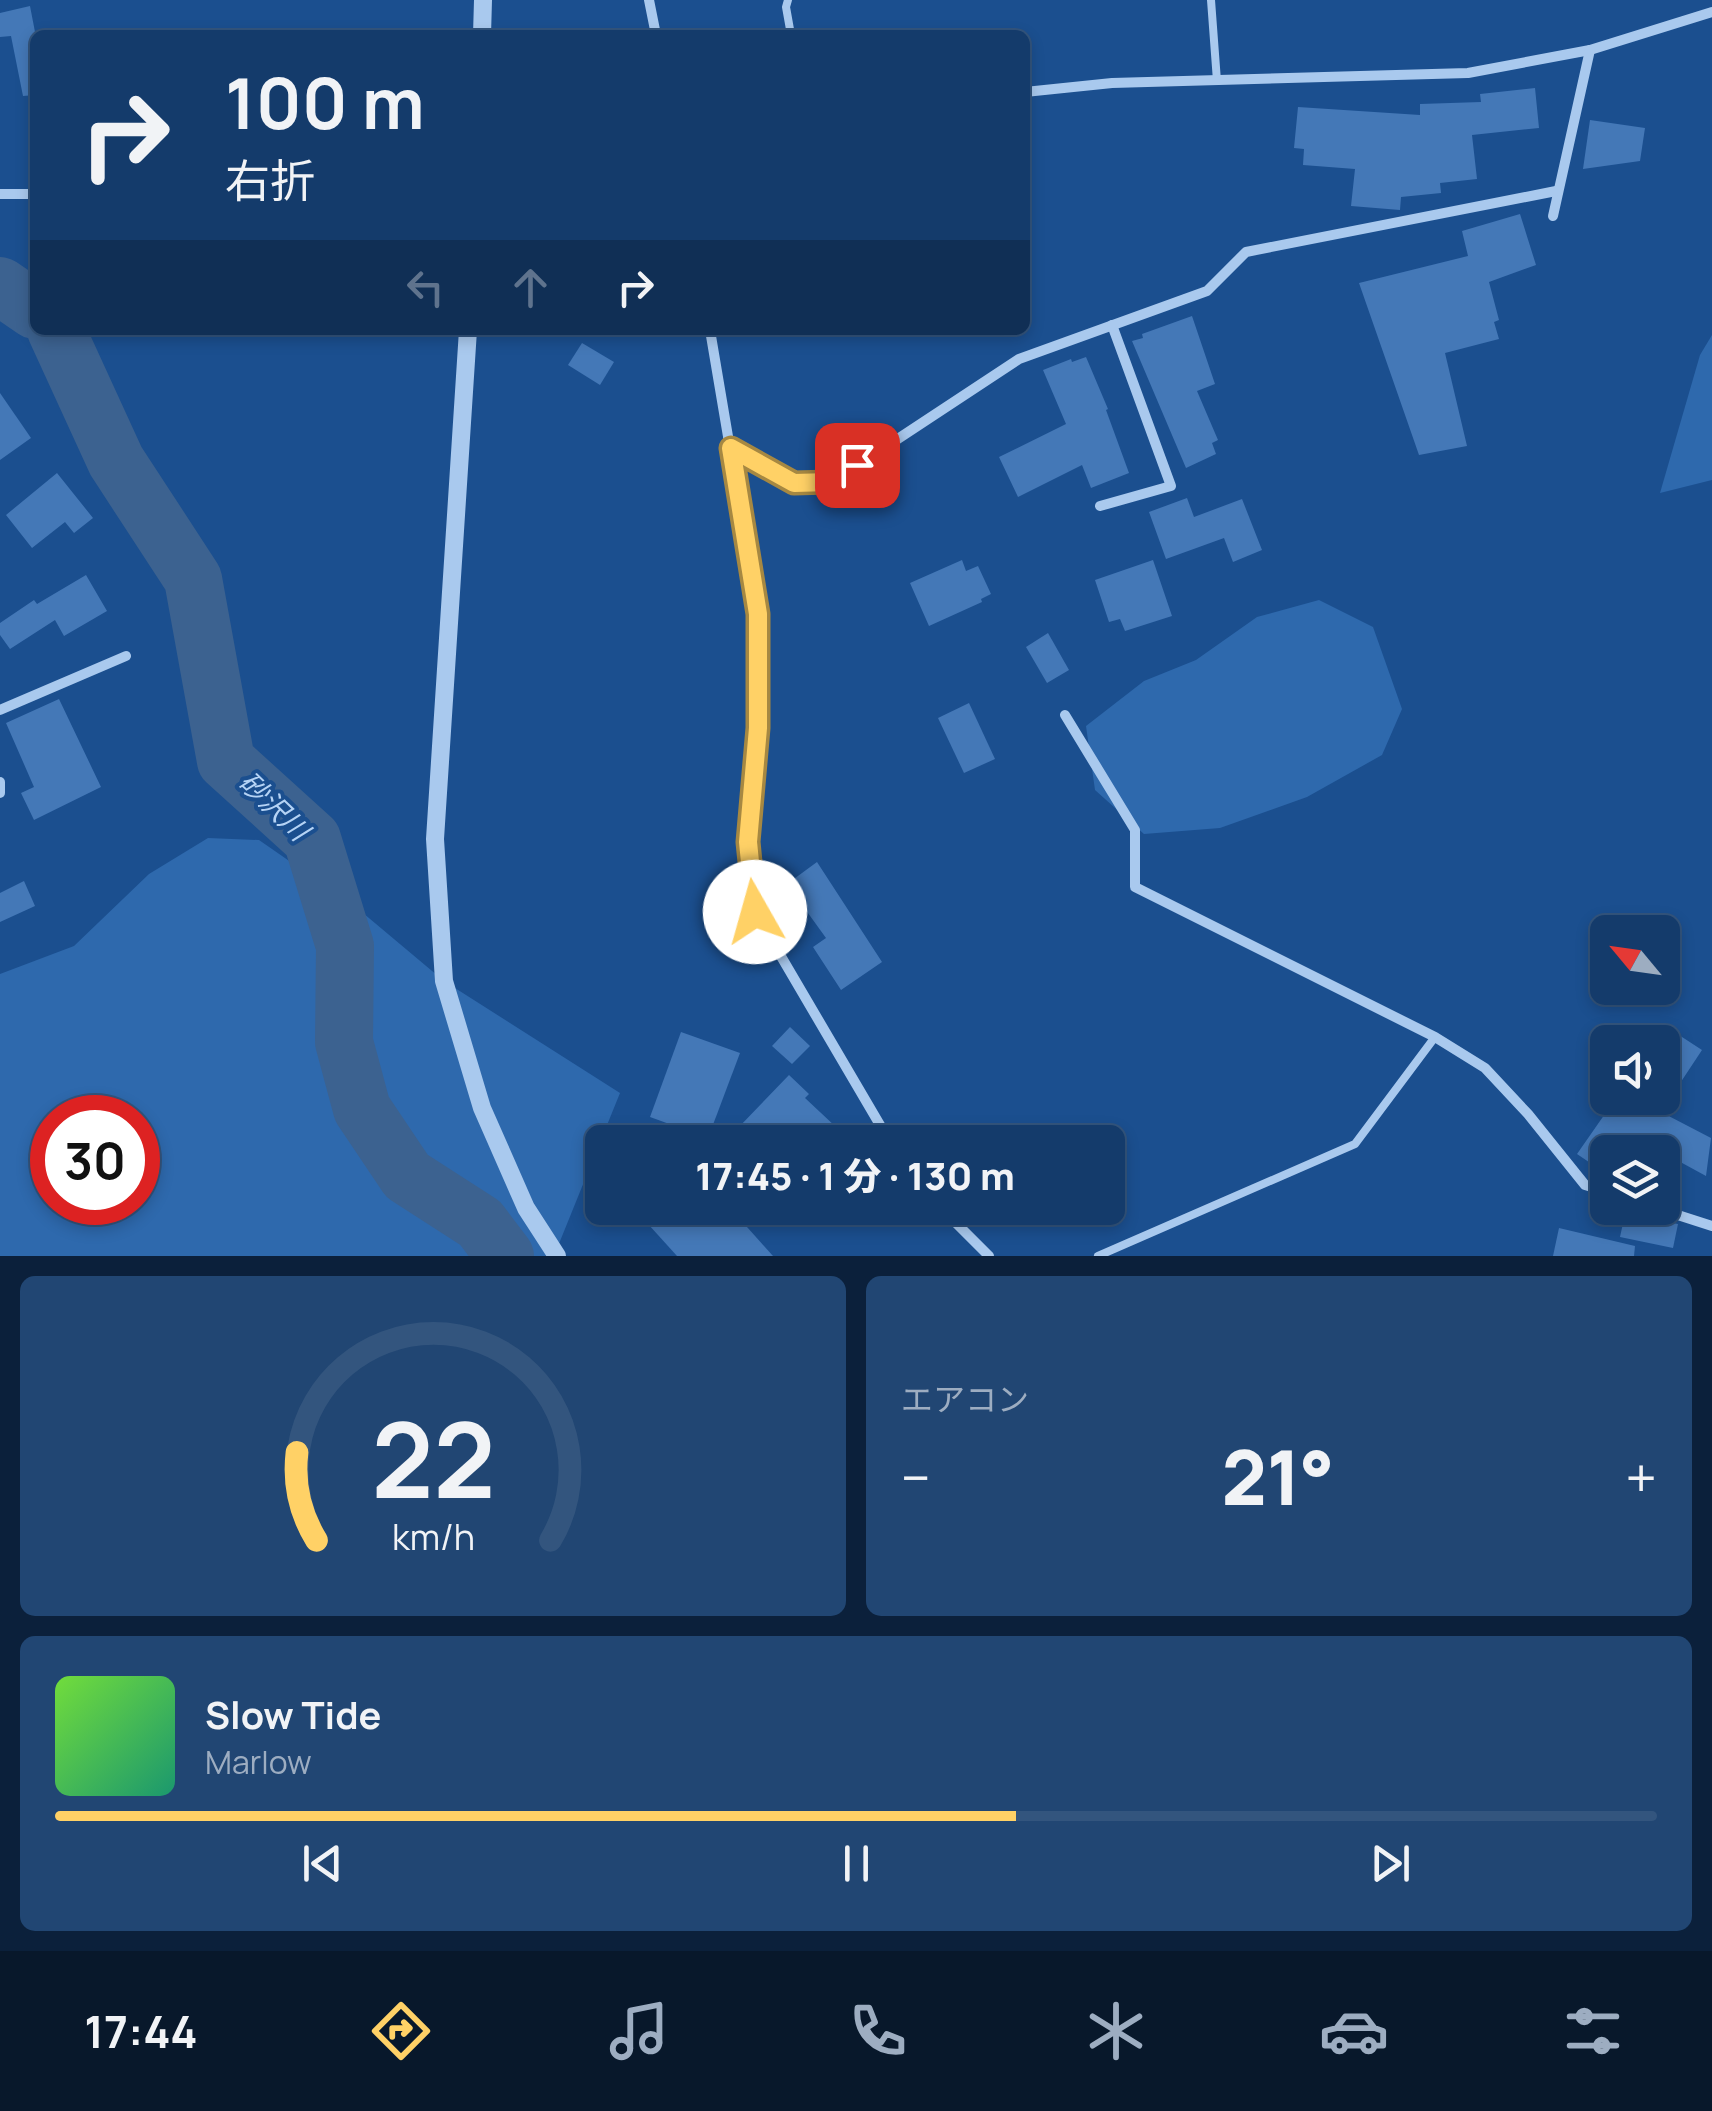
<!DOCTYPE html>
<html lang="ja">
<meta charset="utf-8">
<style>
body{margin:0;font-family:Manrope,"Noto Sans JP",sans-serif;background:#214673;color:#f1f3f6;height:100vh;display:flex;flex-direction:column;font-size:38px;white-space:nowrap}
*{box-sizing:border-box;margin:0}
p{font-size:32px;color:#9dadc1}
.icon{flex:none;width:55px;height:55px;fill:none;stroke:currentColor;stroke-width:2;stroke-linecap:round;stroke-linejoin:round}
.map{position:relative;height:1256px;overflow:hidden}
.drawer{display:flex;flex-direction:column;gap:20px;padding:20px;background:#0b203b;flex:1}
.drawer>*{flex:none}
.hud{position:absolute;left:30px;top:30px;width:1000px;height:305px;border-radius:15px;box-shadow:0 5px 15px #0003,0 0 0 2px #33557e;background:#143b6b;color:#f1f3f6;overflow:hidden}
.needle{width:65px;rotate:299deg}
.tools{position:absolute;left:1590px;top:915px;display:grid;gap:20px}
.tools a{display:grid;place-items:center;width:90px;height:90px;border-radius:15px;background:#143b6b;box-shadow:0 5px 15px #0003,0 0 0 2px #33557e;font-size:50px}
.speed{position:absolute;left:30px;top:1095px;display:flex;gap:20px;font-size:50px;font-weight:700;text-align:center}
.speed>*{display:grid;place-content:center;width:130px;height:130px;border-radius:50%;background:#143b6b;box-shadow:0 5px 15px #0003,0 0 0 2px #33557e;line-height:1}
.speed .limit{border:15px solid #d22;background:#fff;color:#111}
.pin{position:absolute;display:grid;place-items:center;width:85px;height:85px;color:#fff;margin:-42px;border-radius:20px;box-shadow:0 5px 15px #0006}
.me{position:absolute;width:110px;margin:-55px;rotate:353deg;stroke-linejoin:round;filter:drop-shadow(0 0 8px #0008)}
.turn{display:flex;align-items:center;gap:35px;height:210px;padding:0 30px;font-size:45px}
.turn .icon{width:130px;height:130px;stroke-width:2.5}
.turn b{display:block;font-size:70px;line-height:85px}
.lanes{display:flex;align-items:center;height:95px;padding:0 30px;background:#0003;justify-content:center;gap:50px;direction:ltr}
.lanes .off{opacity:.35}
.big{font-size:75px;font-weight:800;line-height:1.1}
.drawer .tile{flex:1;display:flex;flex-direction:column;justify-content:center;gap:15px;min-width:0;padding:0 35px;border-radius:15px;background:#214673}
.drawer .dial{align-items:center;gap:0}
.dial svg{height:260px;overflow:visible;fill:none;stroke:#33557e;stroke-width:7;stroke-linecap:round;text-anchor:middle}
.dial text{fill:#f1f3f6;stroke:none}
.song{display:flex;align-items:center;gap:30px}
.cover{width:120px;height:120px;border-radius:15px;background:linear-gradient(135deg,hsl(100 70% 55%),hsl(160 70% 35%))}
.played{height:10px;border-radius:5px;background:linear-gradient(90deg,#ffd166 60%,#33557e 60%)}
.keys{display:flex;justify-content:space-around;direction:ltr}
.heat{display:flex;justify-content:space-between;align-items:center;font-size:55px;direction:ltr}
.drawer .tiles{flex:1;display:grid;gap:20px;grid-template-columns:1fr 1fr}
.tile:last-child{grid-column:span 2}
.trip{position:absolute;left:585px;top:1125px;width:540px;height:100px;border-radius:15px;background:#143b6b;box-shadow:0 5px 15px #0003,0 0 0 2px #33557e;font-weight:800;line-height:100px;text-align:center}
.tabs{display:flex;height:160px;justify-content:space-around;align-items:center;background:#08182b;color:#9dadc1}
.tabs .icon{width:70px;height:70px}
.tabs .current{color:#ffd166}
.tabs b{font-size:45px;color:#f1f3f6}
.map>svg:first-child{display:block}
</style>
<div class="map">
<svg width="1712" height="1256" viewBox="0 0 1712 1256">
<rect width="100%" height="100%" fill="#1b4f8f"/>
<!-- green -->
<g fill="#2e69ad" fill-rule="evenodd">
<polygon points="1712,335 1712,480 1660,493 1700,355"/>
<polygon points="1319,600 1373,627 1402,709 1382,755 1307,797 1220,828 1144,834 1095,790 1086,726 1144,681 1196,660 1257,617"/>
<path d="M208 838 259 840 357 908 444 981 620 1093 554 1256H0V974L74 946 149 874ZM52 1118H138V1202H52Z"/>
</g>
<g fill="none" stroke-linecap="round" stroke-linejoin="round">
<!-- river -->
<g stroke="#3c6290" stroke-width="58">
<polyline points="0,286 35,310"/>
<polyline points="56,330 116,461 193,579 226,761 312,839 345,946 344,1042 362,1109 407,1176 480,1223 505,1256"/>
</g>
</g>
<!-- building -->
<g fill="#4478b7">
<polygon points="30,6 35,32 35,95 23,96 11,36 0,37 0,13"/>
<polygon points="1535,88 1539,128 1472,135 1477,179 1440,183 1441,193 1401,197 1400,210 1351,206 1355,169 1303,165 1304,149 1294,148 1298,107 1420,115 1420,104 1481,102 1480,94"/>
<polygon points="1590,120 1645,128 1640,161 1583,169"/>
<polygon points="1520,214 1536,265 1489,282 1499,320 1494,322 1499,339 1445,353 1467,446 1419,455 1359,283 1468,256 1462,231"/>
<polygon points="1192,316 1215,384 1197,391 1218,440 1212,443 1216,454 1186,468 1132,341 1143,338 1142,334"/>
<polygon points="582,343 614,362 600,385 568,365"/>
<polygon points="1086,357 1108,409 1106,410 1129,473 1091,488 1082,465 1018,497 999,457 1066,424 1043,370 1071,359 1072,362"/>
<polygon points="0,393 31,438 0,460"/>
<polygon points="57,473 93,518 74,533 65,522 32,548 6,515"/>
<polygon points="1187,498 1194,517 1242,499 1262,550 1233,562 1224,538 1166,559 1149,512"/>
<polygon points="962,560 966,571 978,566 991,594 981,599 982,602 929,626 910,583"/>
<polygon points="1153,560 1172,616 1125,631 1120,619 1109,622 1095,580"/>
<polygon points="86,575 107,611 64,636 55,620 10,649 0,635 0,623 34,600 37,604"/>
<polygon points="1048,633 1069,670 1047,683 1026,647"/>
<polygon points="59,699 101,787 34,820 21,793 34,787 6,723"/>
<polygon points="969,703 995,759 964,773 938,718"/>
<polygon points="817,862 882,962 841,990 813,947 826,938 787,884"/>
<polygon points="24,881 35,906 0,922 0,893"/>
<polygon points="1662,1024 1702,1050 1661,1112 1711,1138 1706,1176 1662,1152 1608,1152 1608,1175 1577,1154 1616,1098 1662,1098"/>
<polygon points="790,1027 810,1046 792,1064 772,1046"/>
<polygon points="681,1032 740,1053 708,1138 650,1117"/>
<polygon points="789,1075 809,1094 805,1098 852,1142 753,1142 738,1128"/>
<polygon points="667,1208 730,1208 773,1256 677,1256 648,1224"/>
<polygon points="1625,1214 1678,1224 1673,1248 1620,1237"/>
<polygon points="1559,1228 1635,1246 1634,1256 1553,1256"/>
</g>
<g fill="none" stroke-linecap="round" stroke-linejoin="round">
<!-- service -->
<g stroke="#a9c9ee" stroke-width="8">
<polyline points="788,0 786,7 791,35"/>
<polyline points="1211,0 1217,81"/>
<polyline points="1098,1256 1355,1144 1435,1037"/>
</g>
<!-- minor -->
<g stroke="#a9c9ee" stroke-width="10">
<polyline points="649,0 656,35"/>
<polyline points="1025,92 1112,83 1468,73 1590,50 1712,12"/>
<polyline points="0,194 35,194"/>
<polyline points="1553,216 1590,50"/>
<polyline points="710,330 758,614 758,728 748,842 755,912 890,1142"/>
<polyline points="731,448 795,483 831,483 1019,359 1207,291 1246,252 1556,191"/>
<polyline points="1100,506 1171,486 1112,325"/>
<polyline points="0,710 126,656"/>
<polyline points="1065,715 1135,830 1135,887 1435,1037 1485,1068 1528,1114 1585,1185 1608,1192"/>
<polyline points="0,782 0,793"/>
<polyline points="941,1208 989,1256"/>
<polyline points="1656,1208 1712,1226"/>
</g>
<!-- tertiary -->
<g stroke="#a9c9ee" stroke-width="18">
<polyline points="482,35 483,0"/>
<polyline points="468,330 435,839 444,981 482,1108 526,1208 557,1256"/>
</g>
</g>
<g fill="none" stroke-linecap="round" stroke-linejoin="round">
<!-- route casing -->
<g stroke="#a68842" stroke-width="25">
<polyline id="route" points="755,912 748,842 758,728 758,614 731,448 794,483 830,482 857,465"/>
</g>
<!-- route -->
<use href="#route" stroke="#ffd166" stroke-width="18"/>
</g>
<g text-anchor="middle" stroke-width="8" stroke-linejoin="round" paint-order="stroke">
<!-- water labels -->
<g font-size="28" font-style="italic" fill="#b5d3f5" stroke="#1b4f8f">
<text transform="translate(274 806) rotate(44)" y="10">砂沢川</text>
</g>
</g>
</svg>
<div class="tools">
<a><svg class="needle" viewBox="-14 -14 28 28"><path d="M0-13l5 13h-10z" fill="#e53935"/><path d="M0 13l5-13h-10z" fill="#9dadc1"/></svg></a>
<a><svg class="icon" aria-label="sound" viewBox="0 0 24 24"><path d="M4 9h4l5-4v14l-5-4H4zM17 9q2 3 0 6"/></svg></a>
<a><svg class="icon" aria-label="layers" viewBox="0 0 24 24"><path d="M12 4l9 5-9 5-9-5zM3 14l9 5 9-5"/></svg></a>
</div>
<div class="speed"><div class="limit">30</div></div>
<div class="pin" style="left:857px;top:465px;background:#d93025"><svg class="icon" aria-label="arrive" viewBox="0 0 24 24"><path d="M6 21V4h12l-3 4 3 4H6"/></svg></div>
<svg class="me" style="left:755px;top:912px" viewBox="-20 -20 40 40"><circle r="19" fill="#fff"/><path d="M0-13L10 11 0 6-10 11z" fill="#ffd166"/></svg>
<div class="trip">17:45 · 1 分 · 130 m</div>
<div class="hud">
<div class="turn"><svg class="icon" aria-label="right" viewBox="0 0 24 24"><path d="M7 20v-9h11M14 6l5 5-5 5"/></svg><div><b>100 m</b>右折</div></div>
<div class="lanes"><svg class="icon off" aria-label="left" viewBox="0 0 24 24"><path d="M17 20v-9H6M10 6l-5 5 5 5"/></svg><svg class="icon off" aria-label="ahead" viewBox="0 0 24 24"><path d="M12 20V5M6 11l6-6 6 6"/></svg><svg class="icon" aria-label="right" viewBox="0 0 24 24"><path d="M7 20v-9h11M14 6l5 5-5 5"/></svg></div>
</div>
</div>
<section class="drawer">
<div class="tiles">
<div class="tile dial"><svg viewBox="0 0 100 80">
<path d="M14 69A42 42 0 1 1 86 69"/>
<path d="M14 69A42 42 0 0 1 8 42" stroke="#ffd166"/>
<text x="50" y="56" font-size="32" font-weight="700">22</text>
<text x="50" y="72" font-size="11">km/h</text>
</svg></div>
<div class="tile"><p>エアコン</p>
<div class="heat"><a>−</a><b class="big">21°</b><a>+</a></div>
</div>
<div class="tile">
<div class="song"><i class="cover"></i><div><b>Slow Tide</b><p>Marlow</p></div></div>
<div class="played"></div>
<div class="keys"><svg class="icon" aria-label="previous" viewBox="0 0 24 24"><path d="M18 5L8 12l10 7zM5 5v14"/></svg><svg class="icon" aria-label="pause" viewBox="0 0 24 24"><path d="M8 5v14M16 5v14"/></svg><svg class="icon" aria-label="next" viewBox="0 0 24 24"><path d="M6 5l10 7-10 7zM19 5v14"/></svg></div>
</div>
</div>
</section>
<nav class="tabs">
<b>17:44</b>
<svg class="icon current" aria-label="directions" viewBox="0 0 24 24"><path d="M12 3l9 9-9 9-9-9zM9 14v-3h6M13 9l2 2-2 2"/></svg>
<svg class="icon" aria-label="music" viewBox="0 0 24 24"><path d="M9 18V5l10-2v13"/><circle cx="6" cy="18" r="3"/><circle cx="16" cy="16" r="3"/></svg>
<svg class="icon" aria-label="phone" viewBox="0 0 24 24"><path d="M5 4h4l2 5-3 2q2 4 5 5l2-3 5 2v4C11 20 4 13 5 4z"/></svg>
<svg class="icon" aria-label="climate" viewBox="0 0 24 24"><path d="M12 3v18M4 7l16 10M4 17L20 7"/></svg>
<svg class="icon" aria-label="car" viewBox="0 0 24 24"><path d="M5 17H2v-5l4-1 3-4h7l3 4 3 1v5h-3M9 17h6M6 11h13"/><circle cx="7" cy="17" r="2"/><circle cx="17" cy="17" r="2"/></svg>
<svg class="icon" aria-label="filters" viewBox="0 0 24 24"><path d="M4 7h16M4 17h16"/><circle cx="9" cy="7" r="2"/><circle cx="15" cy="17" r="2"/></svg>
</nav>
